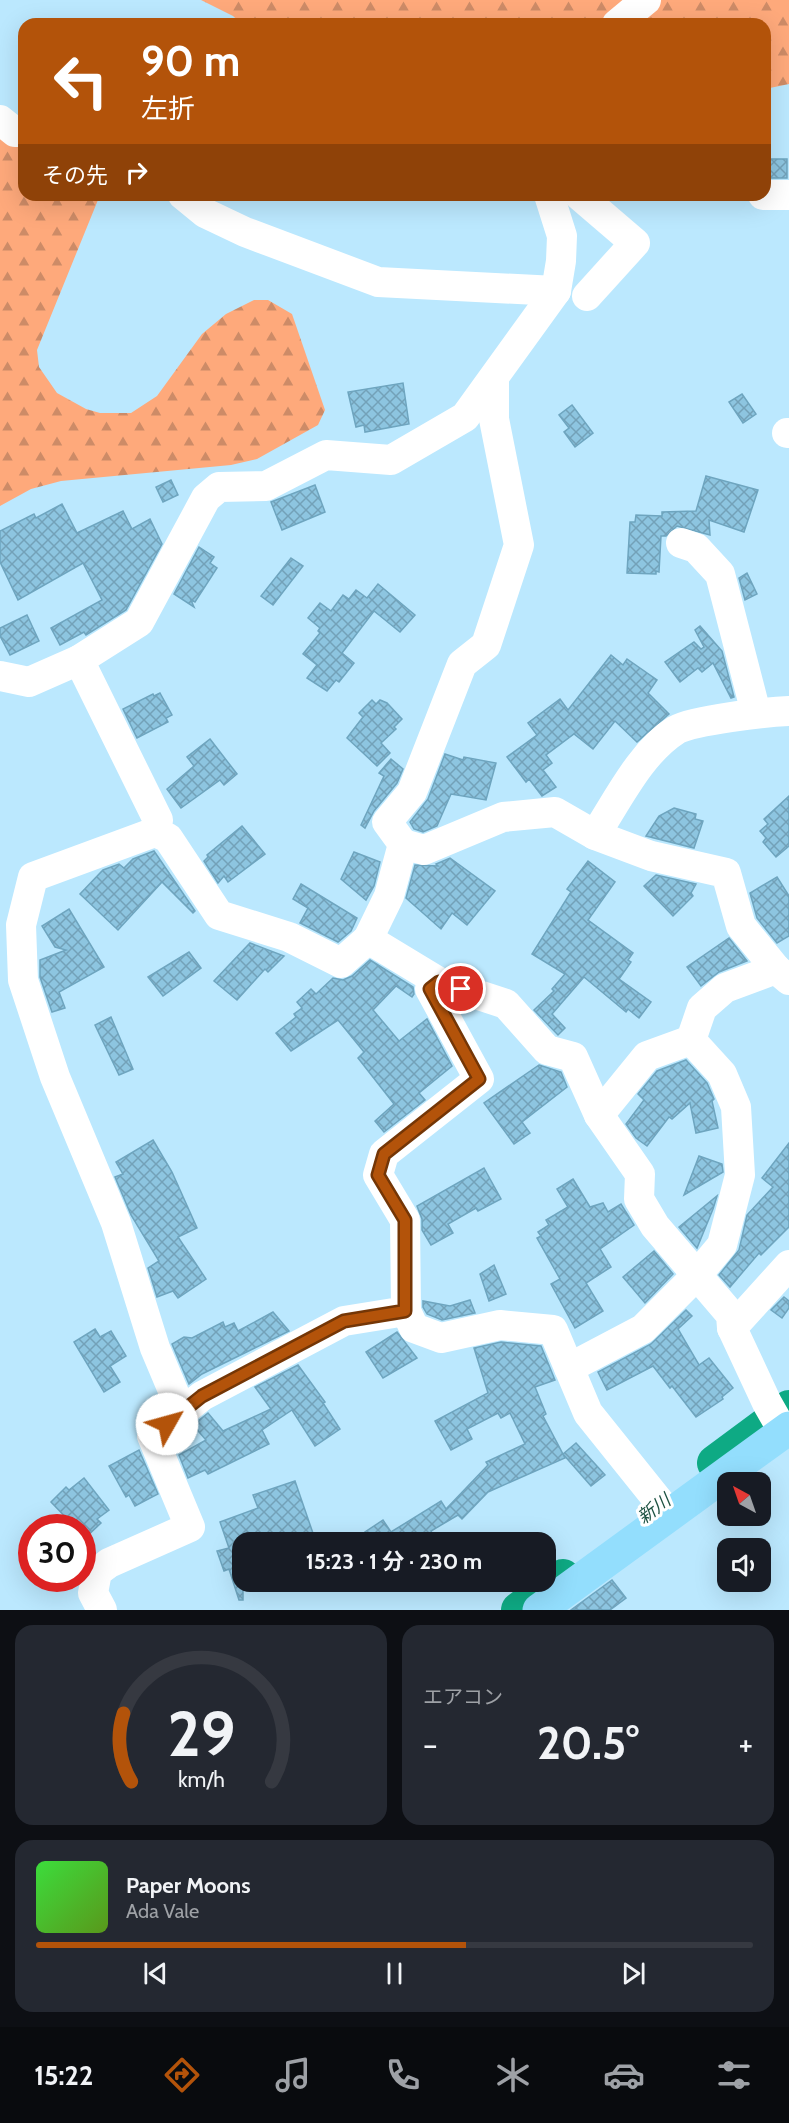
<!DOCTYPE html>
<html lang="ja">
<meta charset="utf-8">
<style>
body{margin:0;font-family:Cabin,"Noto Sans JP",sans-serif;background:#242831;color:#f1f3f6;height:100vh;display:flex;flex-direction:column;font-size:22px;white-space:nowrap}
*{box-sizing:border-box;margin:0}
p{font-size:20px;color:#9ea1a6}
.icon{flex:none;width:33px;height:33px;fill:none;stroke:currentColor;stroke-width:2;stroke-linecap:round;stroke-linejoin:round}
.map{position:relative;height:1610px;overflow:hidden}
.side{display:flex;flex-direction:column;gap:15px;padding:15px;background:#0d0f14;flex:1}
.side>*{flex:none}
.top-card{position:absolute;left:18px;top:18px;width:753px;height:183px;border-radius:18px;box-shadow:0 6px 24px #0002;background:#b3530a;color:#fff;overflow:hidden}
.needle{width:39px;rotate:320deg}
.fabs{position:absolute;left:717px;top:1472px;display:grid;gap:12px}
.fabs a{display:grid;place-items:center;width:54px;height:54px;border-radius:12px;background:#171b24;box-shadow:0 6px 24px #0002;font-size:30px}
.speed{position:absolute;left:18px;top:1514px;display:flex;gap:12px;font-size:30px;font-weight:700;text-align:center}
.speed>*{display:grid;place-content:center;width:78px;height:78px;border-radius:50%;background:#171b24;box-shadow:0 6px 24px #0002;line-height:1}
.speed .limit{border:9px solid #d22;background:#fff;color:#111}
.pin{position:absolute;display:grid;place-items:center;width:51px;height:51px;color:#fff;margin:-26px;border:3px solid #fff;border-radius:50%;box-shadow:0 2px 6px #0007}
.me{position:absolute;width:66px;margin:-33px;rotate:52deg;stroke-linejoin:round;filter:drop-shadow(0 0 4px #0008)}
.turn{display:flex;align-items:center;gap:21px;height:126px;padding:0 24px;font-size:27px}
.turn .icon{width:78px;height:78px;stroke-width:2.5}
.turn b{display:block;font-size:42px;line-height:51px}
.then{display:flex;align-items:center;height:57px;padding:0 24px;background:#0003;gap:12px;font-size:22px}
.big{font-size:45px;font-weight:700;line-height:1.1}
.side .widget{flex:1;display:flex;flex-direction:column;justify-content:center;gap:9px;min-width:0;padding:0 21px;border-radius:18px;background:#242831}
.side .dial{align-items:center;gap:0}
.dial svg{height:156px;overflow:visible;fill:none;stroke:#363941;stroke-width:7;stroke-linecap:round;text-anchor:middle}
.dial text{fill:#f1f3f6;stroke:none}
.song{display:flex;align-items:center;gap:18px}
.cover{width:72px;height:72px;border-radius:9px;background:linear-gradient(135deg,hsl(120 70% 55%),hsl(90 70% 35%))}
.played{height:6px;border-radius:3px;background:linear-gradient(90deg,#b3530a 60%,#363941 60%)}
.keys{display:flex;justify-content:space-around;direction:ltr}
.heat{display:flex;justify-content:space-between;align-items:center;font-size:33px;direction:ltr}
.side .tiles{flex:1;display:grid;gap:15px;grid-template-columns:1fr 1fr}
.widget:last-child{grid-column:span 2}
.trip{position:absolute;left:232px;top:1532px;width:324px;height:60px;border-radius:18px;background:#171b24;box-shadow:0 6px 24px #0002;font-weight:700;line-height:60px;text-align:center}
.tabs{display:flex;height:96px;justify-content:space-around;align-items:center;background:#090b0e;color:#9ea1a6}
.tabs .icon{width:42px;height:42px}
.tabs .current{color:#b3530a}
.tabs b{font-size:27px;color:#f1f3f6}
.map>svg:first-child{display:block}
</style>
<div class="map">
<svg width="789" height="1610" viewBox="0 0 789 1610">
<defs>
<pattern id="forest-firs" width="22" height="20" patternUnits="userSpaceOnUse" patternTransform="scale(1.5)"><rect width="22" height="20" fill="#fea97b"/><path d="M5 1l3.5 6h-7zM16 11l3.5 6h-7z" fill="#cd8b67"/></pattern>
<pattern id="building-cross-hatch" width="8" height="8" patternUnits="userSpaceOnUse" patternTransform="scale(1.5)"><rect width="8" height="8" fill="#8dc5e0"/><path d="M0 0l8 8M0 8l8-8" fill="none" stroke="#73a1b8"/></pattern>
</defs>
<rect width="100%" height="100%" fill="#bbe8fe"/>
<!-- forest -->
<g fill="url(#forest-firs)">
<polygon points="201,0 789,0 789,84 765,89 765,24 242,24 233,16"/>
<polygon points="0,122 24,128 24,195 100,195 37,350 39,367 57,393 86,409 100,413 131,413 157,396 202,334 226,314 254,300 268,300 292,314 325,410 318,425 257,459 231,465 61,481 31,489 0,506"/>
</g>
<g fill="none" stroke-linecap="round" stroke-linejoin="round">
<!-- river -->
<g stroke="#0eaa84" stroke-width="36">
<polyline points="715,1463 789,1408"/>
<polyline points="519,1610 563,1577"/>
</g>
</g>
<!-- building -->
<g fill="url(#building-cross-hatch)" stroke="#6ea5bf" stroke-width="1.5">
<rect x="765" y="159" width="22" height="19"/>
<polygon points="403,383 409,424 365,432 364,425 356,427 348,392"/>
<polygon points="742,394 756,414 743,423 729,402"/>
<polygon points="572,405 593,433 575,447 564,432 569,428 559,415"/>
<polygon points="706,476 758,490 744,532 709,520 710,535 677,526 666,536 661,536 659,572 656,571 656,574 627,573 630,522 635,522 636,515 662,516 662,512 696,511"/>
<polygon points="171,480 178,495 163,502 156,487"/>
<polygon points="315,485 325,512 282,530 271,502"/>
<polygon points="62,504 77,533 123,511 132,529 150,519 162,544 126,610 86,635 84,632 60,645 51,628 102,600 83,563 18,600 0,562 0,531 34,514 36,518"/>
<polygon points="199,547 214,557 210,563 217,568 195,602 191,600 194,607 174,594"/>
<polygon points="291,558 303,566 273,605 261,596"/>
<polygon points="747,573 757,594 745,600 739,578"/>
<polygon points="378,584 415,615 400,632 374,611 342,653 354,663 339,682 336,680 327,691 307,678 317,665 303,654 320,633 318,631 320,628 308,618 320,603 331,611 343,595 349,599 356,590 367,598"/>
<polygon points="27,615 39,641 10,655 0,636 0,628"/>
<polygon points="700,626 722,651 734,697 731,698 713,663 702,672 698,668 680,682 665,662 694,642 701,649 704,647 695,630"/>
<polygon points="611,655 623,665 627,659 657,680 648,693 669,714 637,742 615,721 593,749 574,734 546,755 552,763 543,770 556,787 542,796 529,779 526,782 507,757 537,735 528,723 560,699 568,710"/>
<polygon points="160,693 172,715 166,718 168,722 137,738 123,709 153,694 154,696"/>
<polygon points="372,700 376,704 380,700 387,703 402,719 394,727 396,729 381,743 390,753 377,766 347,738 363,717 359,713"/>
<polygon points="210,739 237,774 224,785 220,780 181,808 167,789 194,766 187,757"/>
<polygon points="445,754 463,760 464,757 496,763 486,800 451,794 437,826 423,832 414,829 410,822 428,799"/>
<polygon points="391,759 403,769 397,783 374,811 365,828 361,825 384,776 379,773"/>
<polygon points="789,796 789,846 776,857 763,842 766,838 760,831 768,824 764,819"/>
<polygon points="674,808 696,814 695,819 703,821 694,848 646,836 659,816"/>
<polygon points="242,826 265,854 228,882 224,876 218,883 204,861 208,857 207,855"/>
<polygon points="154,851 195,911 193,913 162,882 118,930 80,894 103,870 119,864 124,868 133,859"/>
<polygon points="354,852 380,862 374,886 366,900 341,879"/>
<polygon points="450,858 495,891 467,925 452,913 441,929 406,898 415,865 438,866 436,864"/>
<polygon points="588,861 615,882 588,920 633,953 628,960 631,962 619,979 651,1002 639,1018 628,1009 626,1012 584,977 552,1014 565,1028 558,1035 534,1010 554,991 552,989 565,974 532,954 571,892 567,889"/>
<polygon points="656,875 696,884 691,893 693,896 673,916 644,886"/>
<polygon points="777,877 789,896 789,936 777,943 757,918 750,893"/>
<polygon points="301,884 357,918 351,931 338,942 300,923 308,908 293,899"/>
<polygon points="69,909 104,967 59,992 65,1008 52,1012 40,977 40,960 66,950 55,947 42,926"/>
<polygon points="729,938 747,961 719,972 701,986 687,967"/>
<polygon points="250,943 284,956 268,972 265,969 237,1000 214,981"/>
<polygon points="189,952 201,968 163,996 148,977"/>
<polygon points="370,960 413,987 414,994 412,997 396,986 373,1010 399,1041 427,1019 452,1066 419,1093 425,1100 384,1132 375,1121 394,1104 358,1058 364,1052 338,1020 291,1051 276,1033 296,1017 294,1014 302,1008 297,1002 311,989 316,994 333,978 343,980 352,976"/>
<polygon points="111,1017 133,1069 119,1075 95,1025"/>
<polygon points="686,1060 707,1083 714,1099 712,1101 718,1128 696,1133 690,1103 672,1119 669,1117 647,1146 636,1138 626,1124 644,1100 638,1094 657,1071"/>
<polygon points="539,1065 561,1072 567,1087 522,1122 530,1133 514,1144 484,1103"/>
<polygon points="153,1140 172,1172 197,1228 178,1237 206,1279 178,1298 173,1291 157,1297 148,1268 159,1261 131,1215 115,1177 123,1174 116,1162"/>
<polygon points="789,1143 789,1227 761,1255 759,1253 730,1287 719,1275 739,1250 747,1215 773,1187 762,1178"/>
<polygon points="699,1156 722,1164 723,1172 684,1195"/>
<polygon points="484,1168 501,1199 478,1211 476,1208 448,1224 453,1233 431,1245 422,1230 422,1219 417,1206"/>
<polygon points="573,1179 590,1207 603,1203 608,1212 621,1204 634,1225 600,1249 611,1267 586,1283 603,1311 575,1328 551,1284 560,1279 537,1238 541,1236 538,1232 549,1225 546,1220 568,1207 557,1189"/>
<polygon points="717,1196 713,1209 697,1248 679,1227"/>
<polygon points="654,1251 673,1274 645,1303 623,1277"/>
<polygon points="494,1265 506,1294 489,1301 480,1274"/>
<polygon points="784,1297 789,1301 789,1308 782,1318 771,1310"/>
<polygon points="470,1300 475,1313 442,1320 427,1314 423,1307 423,1301 450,1306"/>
<polygon points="686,1310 692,1316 678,1329 699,1365 709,1358 733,1388 722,1397 723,1399 696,1417 672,1386 670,1388 653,1366 607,1390 598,1372 651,1344"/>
<polygon points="273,1312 289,1331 202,1374 189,1384 172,1344 184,1337 192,1338 223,1322 225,1327 234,1323 238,1331"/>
<polygon points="95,1329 100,1337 111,1331 126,1356 110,1366 120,1382 104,1392 74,1342"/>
<polygon points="397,1332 417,1358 383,1378 366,1352"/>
<polygon points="501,1342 541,1346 555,1380 535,1387 546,1414 543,1416 565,1458 488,1492 462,1519 458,1515 431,1531 437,1542 372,1542 365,1532 383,1520 391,1532 441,1501 446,1509 488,1465 486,1462 525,1444 510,1413 501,1418 498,1413 467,1429 472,1439 451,1450 435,1421 488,1393 474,1348"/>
<polygon points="298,1365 325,1402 323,1403 340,1429 315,1446 292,1410 262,1430 269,1444 208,1474 205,1470 188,1478 179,1455 206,1440 193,1425 208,1413 223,1431 271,1409 255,1387"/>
<polygon points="576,1443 605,1475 591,1486 563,1454"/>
<polygon points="139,1450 158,1494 135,1506 129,1495 126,1497 109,1466"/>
<polygon points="84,1478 109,1510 97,1519 101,1523 85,1538 82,1527 75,1527 51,1502 66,1487 69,1490"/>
<polygon points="295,1481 316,1542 243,1542 243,1600 239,1600 229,1569 224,1571 217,1551 229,1548 220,1522 258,1508 253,1495"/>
<polygon points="612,1580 626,1598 610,1610 571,1610"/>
</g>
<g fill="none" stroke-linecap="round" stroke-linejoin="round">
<!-- minor -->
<g stroke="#fff" stroke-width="30">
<polyline points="617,24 646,0"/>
<polyline points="0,120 15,132 24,132"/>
<polyline points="183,195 205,213 245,232 378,282 556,291"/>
<polyline points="579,195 635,243 587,296"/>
<polyline points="763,195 789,195"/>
<polyline points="787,433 789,433"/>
<polyline points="681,543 696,548 720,574 756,713"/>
<polyline points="0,676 29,682 79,660"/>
<polyline points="155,832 168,838 219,915 289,937 341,963 368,939 439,982 506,1004 547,1050 573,1057 599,1115 640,1174 639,1199 655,1226 731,1315 732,1328"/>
<path d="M595 835C618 800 640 753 676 730 694 720 766 712 789 711"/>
<polyline points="403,844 424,850 503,817 555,812 595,835 651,856 726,873 741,926 776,969 789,980"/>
<polyline points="368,939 389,896 403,844 387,822 412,792 462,664 486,645 519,545 494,419 494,378"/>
<polyline points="599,1115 647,1056 691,1040 702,1008 725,988 776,969"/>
<polyline points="406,1311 414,1328 441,1338 500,1325 553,1330 588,1413 669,1514"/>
<polyline points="569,1368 643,1329 697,1275 722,1245 740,1175 736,1107 722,1074 691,1040"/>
<polyline points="182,1412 155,1348 116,1223 55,1077 23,980 21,925 33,877 155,832 158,820 79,660 139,622 206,498 219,487 266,486 326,455 391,460 465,417 556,291 561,261 562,236 549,195"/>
<polyline points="783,1431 767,1403 732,1328 789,1265"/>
<polyline points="102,1610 93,1593 97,1572 109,1563 190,1527 152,1436 202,1396 344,1321 406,1311 405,1220 378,1175 384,1154 479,1079 430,989 439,982"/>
</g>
<!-- major -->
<polyline stroke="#93defd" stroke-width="33" points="539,1610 789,1428"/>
</g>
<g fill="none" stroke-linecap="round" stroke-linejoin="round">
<!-- route casing -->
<g stroke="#743606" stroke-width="15">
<polyline id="route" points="167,1424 202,1396 344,1321 405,1311 405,1220 378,1175 384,1154 479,1079 430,989 439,982 461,989"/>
</g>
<!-- route -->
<use href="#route" stroke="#b3530a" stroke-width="10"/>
</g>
<g text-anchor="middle" stroke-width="6" stroke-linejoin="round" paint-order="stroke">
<!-- water labels -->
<g font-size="18" font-style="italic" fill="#1d5242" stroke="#fff">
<text transform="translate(654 1509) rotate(-37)" y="6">新川</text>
</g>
</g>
</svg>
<div class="fabs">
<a><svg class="needle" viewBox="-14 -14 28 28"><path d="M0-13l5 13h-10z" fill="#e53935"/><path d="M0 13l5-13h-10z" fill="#9ea1a6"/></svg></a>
<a><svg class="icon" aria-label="sound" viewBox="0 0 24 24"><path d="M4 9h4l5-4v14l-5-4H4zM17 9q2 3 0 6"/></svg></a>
</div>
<div class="speed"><div class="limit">30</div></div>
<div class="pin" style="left:461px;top:989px;background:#d93025"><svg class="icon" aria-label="arrive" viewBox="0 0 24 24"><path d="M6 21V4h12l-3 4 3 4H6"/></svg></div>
<svg class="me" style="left:167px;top:1424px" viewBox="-20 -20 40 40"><circle r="19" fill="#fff"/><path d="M0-13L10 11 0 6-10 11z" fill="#b3530a"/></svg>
<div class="trip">15:23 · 1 分 · 230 m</div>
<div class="top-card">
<div class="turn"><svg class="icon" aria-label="left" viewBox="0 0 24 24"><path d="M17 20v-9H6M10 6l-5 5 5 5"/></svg><div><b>90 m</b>左折</div></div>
<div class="then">その先<svg class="icon" aria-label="right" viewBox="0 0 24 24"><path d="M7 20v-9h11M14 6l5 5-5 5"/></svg></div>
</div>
</div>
<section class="side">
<div class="tiles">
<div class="widget dial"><svg viewBox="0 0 100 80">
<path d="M14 69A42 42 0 1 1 86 69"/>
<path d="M14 69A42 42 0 0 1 10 34" stroke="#b3530a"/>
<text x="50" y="56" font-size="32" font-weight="700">29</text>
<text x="50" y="72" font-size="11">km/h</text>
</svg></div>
<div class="widget"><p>エアコン</p>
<div class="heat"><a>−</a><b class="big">20.5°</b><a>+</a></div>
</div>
<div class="widget">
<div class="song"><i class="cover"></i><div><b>Paper Moons</b><p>Ada Vale</p></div></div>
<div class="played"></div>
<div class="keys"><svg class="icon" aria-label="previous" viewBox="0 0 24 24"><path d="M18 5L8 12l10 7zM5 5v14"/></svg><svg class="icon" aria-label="pause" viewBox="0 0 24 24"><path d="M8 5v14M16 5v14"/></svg><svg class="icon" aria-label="next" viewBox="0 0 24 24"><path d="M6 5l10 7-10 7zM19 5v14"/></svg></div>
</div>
</div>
</section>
<nav class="tabs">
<b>15:22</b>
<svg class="icon current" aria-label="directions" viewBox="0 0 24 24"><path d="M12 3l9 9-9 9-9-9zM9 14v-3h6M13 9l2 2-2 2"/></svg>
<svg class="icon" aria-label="music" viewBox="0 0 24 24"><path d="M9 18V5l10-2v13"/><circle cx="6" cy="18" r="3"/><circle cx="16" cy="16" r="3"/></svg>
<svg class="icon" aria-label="phone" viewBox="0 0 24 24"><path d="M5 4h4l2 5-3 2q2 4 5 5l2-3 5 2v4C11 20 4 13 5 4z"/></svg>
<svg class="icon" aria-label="climate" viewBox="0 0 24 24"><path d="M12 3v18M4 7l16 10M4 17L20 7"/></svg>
<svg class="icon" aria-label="car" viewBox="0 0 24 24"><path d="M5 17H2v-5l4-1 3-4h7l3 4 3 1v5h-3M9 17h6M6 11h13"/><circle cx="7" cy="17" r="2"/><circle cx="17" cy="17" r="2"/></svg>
<svg class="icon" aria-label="filters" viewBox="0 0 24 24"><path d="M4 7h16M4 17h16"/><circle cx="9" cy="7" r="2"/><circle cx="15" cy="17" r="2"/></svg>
</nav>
